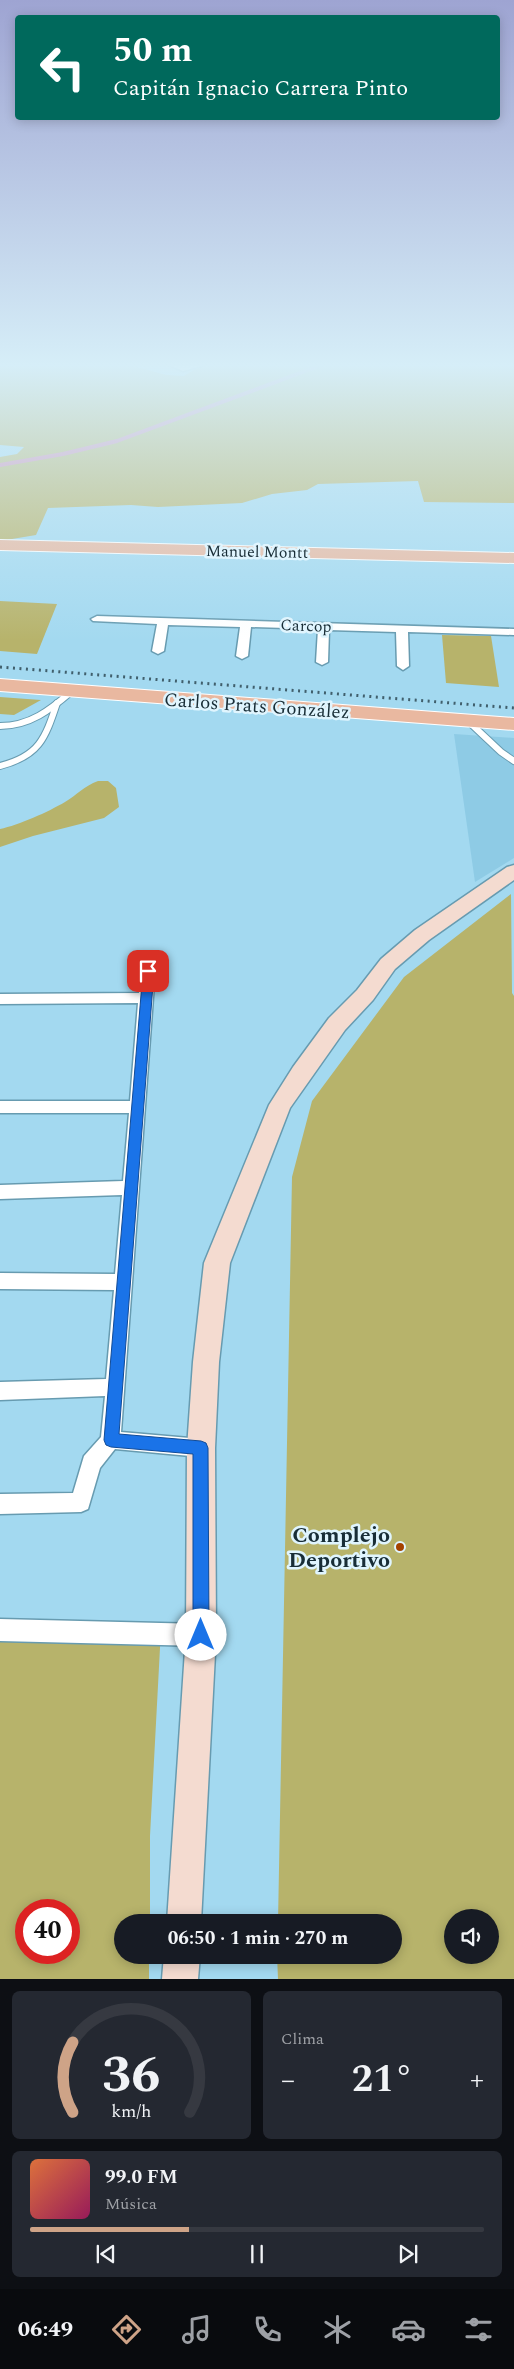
<!DOCTYPE html>
<html lang="es">
<meta charset="utf-8">
<style>
body{margin:0;font-family:Spectral,serif;background:#242831;color:#f1f3f6;height:100vh;display:flex;flex-direction:column;font-size:19px;white-space:nowrap}
*{box-sizing:border-box;margin:0}
p{font-size:16px;color:#9ea1a6}
.icon{flex:none;width:28px;height:28px;fill:none;stroke:currentColor;stroke-width:2;stroke-linecap:round;stroke-linejoin:round}
.map{position:relative;height:1979px;overflow:hidden}
.sheet{display:flex;flex-direction:column;gap:12px;padding:12px;background:#0d0f14;flex:1}
.sheet>*{flex:none}
.guide{position:absolute;left:15px;top:15px;width:485px;height:105px;border-radius:5px;box-shadow:0 2px 12px #0003;background:#00695c;color:#fff;overflow:hidden}
.fabs{position:absolute;left:444px;top:1909px;display:grid;gap:10px}
.fabs a{display:grid;place-items:center;width:55px;height:55px;border-radius:50%;background:#171b24;box-shadow:0 2px 12px #0003;font-size:25px}
.speed{position:absolute;left:15px;top:1899px;display:flex;gap:10px;font-size:25px;font-weight:700;text-align:center}
.speed>*{display:grid;place-content:center;width:65px;height:65px;border-radius:50%;background:#171b24;box-shadow:0 2px 12px #0003;line-height:1}
.speed .limit{border:8px solid #d22;background:#fff;color:#111}
.pin{position:absolute;display:grid;place-items:center;width:42px;height:42px;color:#fff;margin:-21px;border-radius:10px;box-shadow:0 2px 8px #0006}
.me{position:absolute;width:55px;margin:-28px;rotate:0deg;stroke-linejoin:round;filter:drop-shadow(0 0 4px #0008)}
.turn{display:flex;align-items:center;gap:18px;height:105px;padding:0 15px;font-size:22px}
.turn .icon{width:65px;height:65px;stroke-width:2.5}
.turn b{display:block;font-size:35px;line-height:42px}
.big{font-size:38px;font-weight:700;line-height:1.1}
.sheet .tile{flex:1;display:flex;flex-direction:column;justify-content:center;gap:8px;min-width:0;padding:0 18px;border-radius:8px;background:#242831}
.sheet .dial{align-items:center;gap:0}
.dial svg{height:130px;overflow:visible;fill:none;stroke:#363941;stroke-width:7;stroke-linecap:round;text-anchor:middle}
.dial text{fill:#f1f3f6;stroke:none}
.song{display:flex;align-items:center;gap:15px}
.cover{width:60px;height:60px;border-radius:8px;background:linear-gradient(135deg,hsl(20 70% 55%),hsl(330 70% 35%))}
.played{height:5px;border-radius:2px;background:linear-gradient(90deg,#cea387 35%,#363941 35%)}
.keys{display:flex;justify-content:space-around;direction:ltr}
.heat{display:flex;justify-content:space-between;align-items:center;font-size:28px;direction:ltr}
.sheet .tiles{flex:1;display:grid;gap:12px;grid-template-columns:1fr 1fr}
.tile:last-child{grid-column:span 2}
.trip{position:absolute;left:114px;top:1914px;width:288px;height:50px;border-radius:25px;background:#171b24;box-shadow:0 2px 12px #0003;font-weight:700;line-height:50px;text-align:center}
.dock{display:flex;height:80px;justify-content:space-around;align-items:center;background:#090b0e;color:#9ea1a6}
.dock .icon{width:35px;height:35px}
.dock .current{color:#cea387}
.dock b{font-size:22px;color:#f1f3f6}
.map>svg:first-child{display:block}
</style>
<div class="map">
<svg width="514" height="1979" viewBox="0 0 514 1979">
<rect width="100%" height="100%" fill="#a3d9f0"/>
<!-- built -->
<polygon fill="#8ecbe5" points="454,734 514,738 514,858 475,882"/>
<!-- green -->
<g fill="#b7b36b" fill-rule="evenodd">
<polygon points="0,364 126,364 166,375 184,376 197,368 225,364 514,364 514,503 424,502 418,481 318,484 307,490 272,494 242,503 158,507 131,505 48,508 36,535 0,541 0,457 17,454 24,447 0,445"/>
<polygon points="0,601 57,604 37,654 0,651"/>
<polygon points="442,635 491,636 499,687 446,683"/>
<polygon points="0,697 41,700 14,715 0,714"/>
<path d="M98 781H108L116 788 119 807 104 818 33 836 0 847V829C19 825 48 812 65 802 77 795 84 786 98 781Z"/>
<path d="M511 894 512 993 514 996V1979H278L277 1955H392V1922H278L292 1177 312 1101 404 977ZM452 1918H490V1955H452Z"/>
<path d="M0 1627 161 1629 150 1836V1922H122V1955H149V1979H0ZM26 1910H69V1952H26Z"/>
</g>
<g fill="none" stroke-linecap="round" stroke-linejoin="round">
<!-- stream -->
<polyline stroke="#d08cb2" stroke-width="4" points="0,465 63,454 117,441 324,364"/>
<!-- lane casing -->
<g stroke="#679bb0" stroke-width="8">
<g id="lane">
<polyline points="468,721 501,752 514,761"/>
<path d="M0 726C30 726 50 710 72 691"/>
<path d="M0 766C39 756 45 739 57 703"/>
</g>
</g>
<!-- street casing -->
<g stroke="#679bb0" stroke-width="3">
<g id="street">
<polygon points="166,364 208,364 183,371"/>
<polygon points="97,616 514,629 514,635 408,632 409,666 403,670 397,666 396,632 329,630 328,662 322,665 316,662 318,629 251,627 248,656 242,659 236,656 240,627 168,625 164,651 158,654 152,651 157,624 93,621 91,619"/>
<polygon points="149,952 154,953 156,957 121,1432 201,1439 208,1442 211,1448 208,1454 201,1457 115,1449 100,1468 88,1509 81,1512 0,1514 0,1494 73,1493 84,1456 101,1437 105,1396 0,1400 0,1382 106,1379 114,1290 0,1289 0,1273 115,1274 122,1195 0,1199 0,1185 123,1181 129,1113 0,1113 0,1101 130,1101 138,1003 0,1004 0,994 139,993 142,957 144,953"/>
<polygon points="0,1619 201,1624 209,1627 212,1635 209,1643 201,1646 0,1641"/>
</g>
</g>
<!-- secondary casing -->
<g stroke="#679bb0" stroke-width="3">
<g id="secondary">
<polygon points="514,865 514,880 429,940 395,969 373,1000 345,1030 290,1108 230,1263 219,1362 215,1448 216,1635 201,1922 167,1922 186,1635 187,1448 193,1362 204,1263 269,1105 293,1067 329,1018 357,990 381,959 415,930 507,867"/>
<polygon points="164,1955 200,1955 198,1979 162,1979"/>
</g>
</g>
<!-- primary casing -->
<g stroke="#fff" stroke-width="2">
<g id="primary">
<polygon points="0,540 514,553 514,563 0,550"/>
<polygon points="0,679 514,718 514,730 0,691"/>
</g>
</g>
<!-- lane -->
<use href="#lane" stroke="#fff" stroke-width="6"/>
<!-- street -->
<use href="#street" fill="#fff" fill-rule="evenodd"/>
<!-- secondary -->
<use href="#secondary" fill="#f4dbd0" fill-rule="evenodd"/>
<!-- primary -->
<use href="#primary" fill="#e9b8a0" fill-rule="evenodd"/>
<!-- rail -->
<polyline stroke="#405f6c" stroke-width="3" stroke-dasharray="2 4.5" stroke-linecap="butt" points="0,667 514,708"/>
</g>
<!-- sky -->
<linearGradient id="sky" x2="0" y2="1"><stop stop-color="#9ea4d2"/><stop offset="0.57" stop-color="#d6eef8"/><stop offset="1" stop-color="#d6eef8" stop-opacity="0"/></linearGradient>
<rect width="514" height="641" fill="url(#sky)"/>
<!-- route -->
<polygon fill="#1a73e8" stroke="#114b97" points="148,967 154,971 119,1434 201,1441 206,1443 208,1448 209,1635 207,1640 201,1643 195,1640 193,1635 193,1454 111,1447 106,1445 104,1440 143,971"/>
<!-- markers -->
<circle fill="#a44200" stroke="#e0f5fe" stroke-width="2" cx="400" cy="1547" r="5"/>
<g text-anchor="middle" stroke-width="5" stroke-linejoin="round" paint-order="stroke">
<!-- far-street labels -->
<g font-size="16" fill="#182d36" stroke="#e0f5fe">
<text transform="translate(257 551) rotate(1)" y="6">Manuel Montt</text>
<text transform="translate(306 625) rotate(2)" y="6">Carcop</text>
</g>
<!-- street labels -->
<g font-size="19" fill="#182d36" stroke="#e0f5fe">
<text transform="translate(257 705) rotate(4)" y="7">Carlos Prats González</text>
</g>
<!-- near-poi labels -->
<g font-size="22" font-weight="bold" fill="#182d36" stroke="#e0f5fe" text-anchor="end">
<text x="390" y="1542">Complejo<tspan x="390" dy="25">Deportivo</tspan></text>
</g>
</g>
</svg>
<div class="fabs">
<a><svg class="icon" aria-label="sound" viewBox="0 0 24 24"><path d="M4 9h4l5-4v14l-5-4H4zM17 9q2 3 0 6"/></svg></a>
</div>
<div class="speed"><div class="limit">40</div></div>
<div class="pin" style="left:148px;top:971px;background:#d93025"><svg class="icon" aria-label="arrive" viewBox="0 0 24 24"><path d="M6 21V4h12l-3 4 3 4H6"/></svg></div>
<svg class="me" style="left:201px;top:1635px" viewBox="-20 -20 40 40"><circle r="19" fill="#fff"/><path d="M0-13L10 11 0 6-10 11z" fill="#1a73e8"/></svg>
<div class="trip">06:50 · 1 min · 270 m</div>
<div class="guide">
<div class="turn"><svg class="icon" aria-label="left" viewBox="0 0 24 24"><path d="M17 20v-9H6M10 6l-5 5 5 5"/></svg><div><b>50 m</b>Capitán Ignacio Carrera Pinto</div></div>
</div>
</div>
<section class="sheet">
<div class="tiles">
<div class="tile dial"><svg viewBox="0 0 100 80">
<path d="M14 69A42 42 0 1 1 86 69"/>
<path d="M14 69A42 42 0 0 1 14 26" stroke="#cea387"/>
<text x="50" y="56" font-size="32" font-weight="700">36</text>
<text x="50" y="72" font-size="11">km/h</text>
</svg></div>
<div class="tile"><p>Clima</p>
<div class="heat"><a>−</a><b class="big">21°</b><a>+</a></div>
</div>
<div class="tile">
<div class="song"><i class="cover"></i><div><b>99.0 FM</b><p>Música</p></div></div>
<div class="played"></div>
<div class="keys"><svg class="icon" aria-label="previous" viewBox="0 0 24 24"><path d="M18 5L8 12l10 7zM5 5v14"/></svg><svg class="icon" aria-label="pause" viewBox="0 0 24 24"><path d="M8 5v14M16 5v14"/></svg><svg class="icon" aria-label="next" viewBox="0 0 24 24"><path d="M6 5l10 7-10 7zM19 5v14"/></svg></div>
</div>
</div>
</section>
<nav class="dock">
<b>06:49</b>
<svg class="icon current" aria-label="directions" viewBox="0 0 24 24"><path d="M12 3l9 9-9 9-9-9zM9 14v-3h6M13 9l2 2-2 2"/></svg>
<svg class="icon" aria-label="music" viewBox="0 0 24 24"><path d="M9 18V5l10-2v13"/><circle cx="6" cy="18" r="3"/><circle cx="16" cy="16" r="3"/></svg>
<svg class="icon" aria-label="phone" viewBox="0 0 24 24"><path d="M5 4h4l2 5-3 2q2 4 5 5l2-3 5 2v4C11 20 4 13 5 4z"/></svg>
<svg class="icon" aria-label="climate" viewBox="0 0 24 24"><path d="M12 3v18M4 7l16 10M4 17L20 7"/></svg>
<svg class="icon" aria-label="car" viewBox="0 0 24 24"><path d="M5 17H2v-5l4-1 3-4h7l3 4 3 1v5h-3M9 17h6M6 11h13"/><circle cx="7" cy="17" r="2"/><circle cx="17" cy="17" r="2"/></svg>
<svg class="icon" aria-label="filters" viewBox="0 0 24 24"><path d="M4 7h16M4 17h16"/><circle cx="9" cy="7" r="2"/><circle cx="15" cy="17" r="2"/></svg>
</nav>
